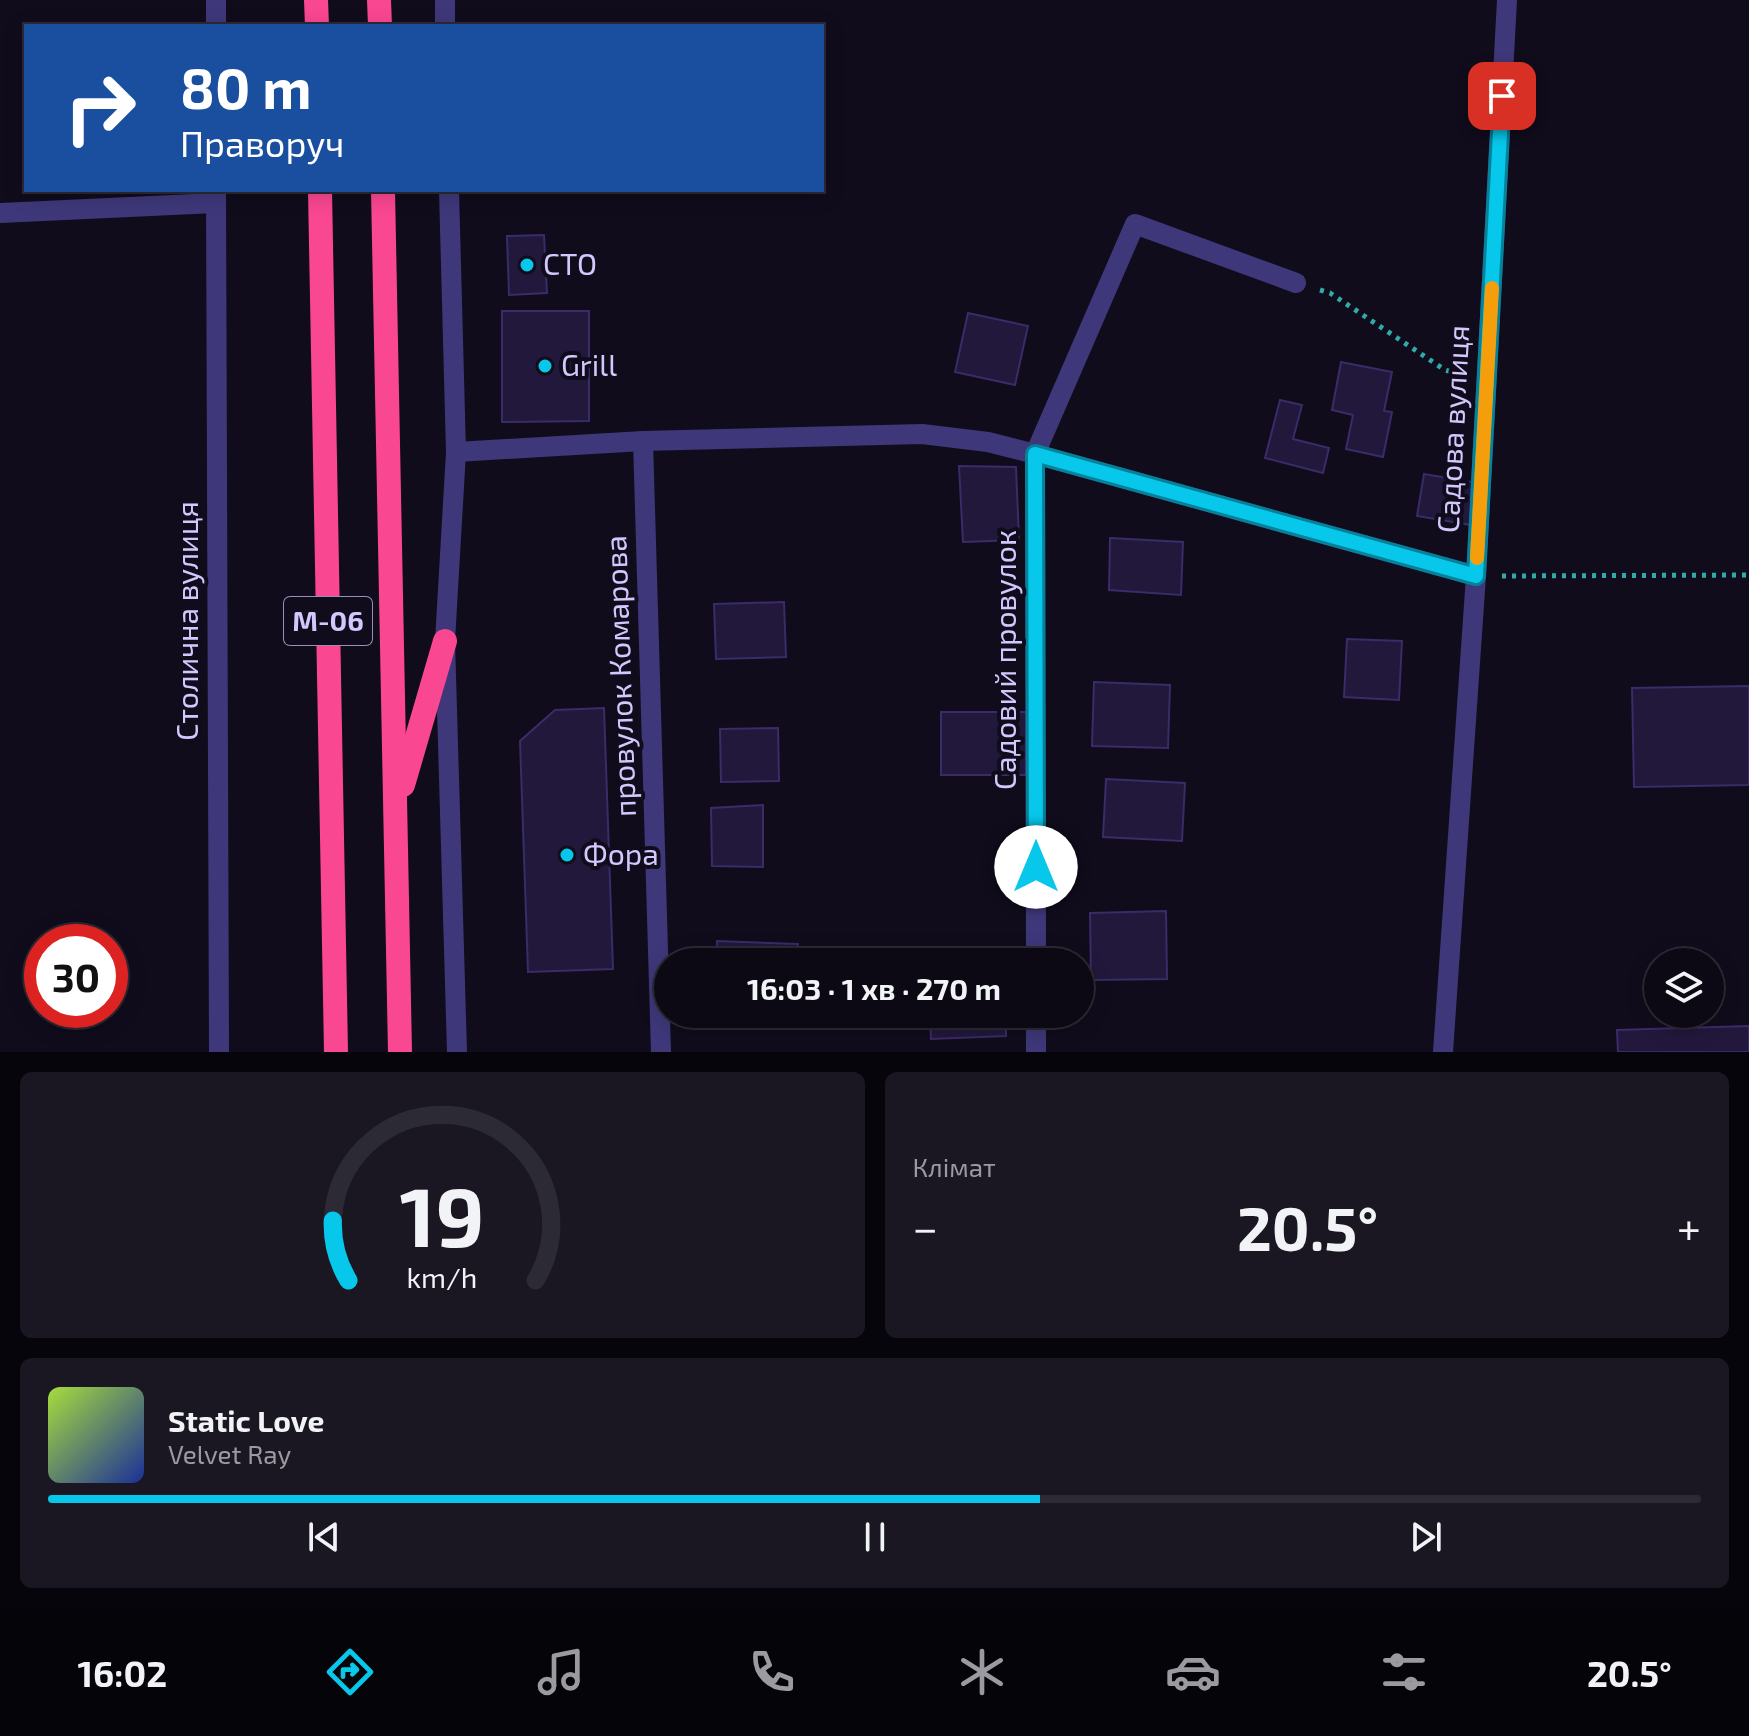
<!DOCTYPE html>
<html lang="uk">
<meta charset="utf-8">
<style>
body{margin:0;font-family:"Exo 2",sans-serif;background:#1a1722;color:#f1f3f6;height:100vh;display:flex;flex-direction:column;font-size:30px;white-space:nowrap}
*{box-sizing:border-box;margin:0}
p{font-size:26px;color:#9a9aa0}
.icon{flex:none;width:44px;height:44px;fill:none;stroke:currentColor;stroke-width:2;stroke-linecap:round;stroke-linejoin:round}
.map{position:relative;height:1052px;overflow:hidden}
.sheet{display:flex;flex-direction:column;gap:20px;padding:20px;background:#07050c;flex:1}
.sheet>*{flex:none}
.guide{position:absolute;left:24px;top:24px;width:800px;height:168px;border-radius:0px;box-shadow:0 4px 20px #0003,0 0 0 2px #2c2a34;background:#1a4fa0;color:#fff;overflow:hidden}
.controls{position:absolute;left:1644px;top:948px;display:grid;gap:16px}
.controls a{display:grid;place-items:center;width:80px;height:80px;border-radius:50%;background:#0c0915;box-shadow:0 4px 20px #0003,0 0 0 2px #2c2a34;font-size:40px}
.speed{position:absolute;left:24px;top:924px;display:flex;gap:16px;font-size:40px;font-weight:700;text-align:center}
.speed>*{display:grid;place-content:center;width:104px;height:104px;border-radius:50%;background:#0c0915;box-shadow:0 4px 20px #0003,0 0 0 2px #2c2a34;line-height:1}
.speed .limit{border:12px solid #d22;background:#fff;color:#111}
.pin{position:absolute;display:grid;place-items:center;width:68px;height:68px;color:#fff;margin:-34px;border-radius:16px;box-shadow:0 4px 12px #0006}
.me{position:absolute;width:88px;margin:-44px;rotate:0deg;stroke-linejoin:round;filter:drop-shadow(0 0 6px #0008)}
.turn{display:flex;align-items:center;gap:28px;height:168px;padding:0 24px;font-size:36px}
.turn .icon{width:104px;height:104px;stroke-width:2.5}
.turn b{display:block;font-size:56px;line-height:68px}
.big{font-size:60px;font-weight:700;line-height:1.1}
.sheet .tile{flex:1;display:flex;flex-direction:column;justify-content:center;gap:12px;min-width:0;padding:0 28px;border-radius:12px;background:#1a1722}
.sheet .dial{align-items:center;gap:0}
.dial svg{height:208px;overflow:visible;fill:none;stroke:#2c2a34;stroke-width:7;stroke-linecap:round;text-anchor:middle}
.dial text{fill:#f1f3f6;stroke:none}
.song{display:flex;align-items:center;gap:24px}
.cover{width:96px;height:96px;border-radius:12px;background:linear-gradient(135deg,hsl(80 70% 55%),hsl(230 70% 35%))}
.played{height:8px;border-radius:4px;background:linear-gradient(90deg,#07c7eb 60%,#2c2a34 60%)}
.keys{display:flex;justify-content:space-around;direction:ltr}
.heat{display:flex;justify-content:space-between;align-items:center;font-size:44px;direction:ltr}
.sheet .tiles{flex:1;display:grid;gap:20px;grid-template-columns:1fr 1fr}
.tile:last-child{grid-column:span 2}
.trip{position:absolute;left:654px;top:948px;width:440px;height:80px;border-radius:40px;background:#0c0915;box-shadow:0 4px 20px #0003,0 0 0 2px #2c2a34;font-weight:700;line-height:80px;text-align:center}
.tab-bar{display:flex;height:128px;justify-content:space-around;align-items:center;background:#050408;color:#9a9aa0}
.tab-bar .icon{width:56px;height:56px}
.tab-bar .selected{color:#07c7eb}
.tab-bar b{font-size:36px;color:#f1f3f6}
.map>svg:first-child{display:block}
</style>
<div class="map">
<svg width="1749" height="1052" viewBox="0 0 1749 1052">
<rect width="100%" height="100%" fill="#100c1c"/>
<!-- building -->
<g fill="#22183c" stroke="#3b2b68" stroke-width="2">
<polygon points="544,235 547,293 509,295 507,236"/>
<polygon points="502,311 589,311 589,421 502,422"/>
<polygon points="968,313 1028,326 1015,385 955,372"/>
<polygon points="1341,362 1392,372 1384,411 1392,412 1383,457 1346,449 1353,415 1332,410"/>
<polygon points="1280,400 1302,405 1293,439 1329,448 1323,473 1265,458"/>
<polygon points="959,466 1016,467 1019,540 963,542"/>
<polygon points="1424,474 1478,483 1471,525 1417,516"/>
<polygon points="1110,538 1183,542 1181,595 1109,590"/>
<polygon points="784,602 786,657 716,659 714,604"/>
<polygon points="1347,639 1402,641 1399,700 1344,697"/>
<polygon points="1094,682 1170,685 1168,748 1092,746"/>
<polygon points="1749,686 1749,785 1634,787 1632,688"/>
<polygon points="604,708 613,969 528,972 520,741 555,710"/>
<rect x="941" y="712" width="85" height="63"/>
<polygon points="778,728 779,781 721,782 720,729"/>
<polygon points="1106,779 1185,783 1182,841 1103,837"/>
<polygon points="763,805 763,867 712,866 711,808"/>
<polygon points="1166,911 1167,979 1091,980 1090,913"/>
<polygon points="717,941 798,944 798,962 716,962"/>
<polygon points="930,1014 1006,1014 1006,1036 931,1039"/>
<polygon points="1749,1026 1749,1052 1618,1052 1617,1030"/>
</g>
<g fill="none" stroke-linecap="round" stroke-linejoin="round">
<!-- path -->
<g stroke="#30aaaa" stroke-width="5" stroke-dasharray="4 6" stroke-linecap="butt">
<polyline points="1320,290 1330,293 1445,370 1462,375"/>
<polyline points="1502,576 1749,575"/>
</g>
<!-- minor -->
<g stroke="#3e387a" stroke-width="20">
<polyline points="216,0 216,26"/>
<polyline points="445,0 445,26"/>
<polyline points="216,190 219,1052"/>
<polyline points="449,190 456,452"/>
<polyline points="0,213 216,203"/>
<polyline points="643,441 661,1052"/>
<polyline points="1036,962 1035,454 1135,224 1296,283"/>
<polyline points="1036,1014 1036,1052"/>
<polyline points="457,1052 445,641 456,452 643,441 922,434 988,442 1035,454 1476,576"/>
<polyline points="1443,1052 1476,576 1507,0"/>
</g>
<!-- highway -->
<g stroke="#fa4792" stroke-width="24">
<polyline points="316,0 317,26"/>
<polyline points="379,0 380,26"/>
<polyline points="320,190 336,1052"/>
<polyline points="383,190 400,1052"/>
<polyline points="403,785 445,641"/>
</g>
</g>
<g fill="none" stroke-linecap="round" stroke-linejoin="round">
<!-- route casing -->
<g stroke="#058199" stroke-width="20">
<polyline id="route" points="1036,867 1035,454 1476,576 1502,96"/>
</g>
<!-- route -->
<use href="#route" stroke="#07c7eb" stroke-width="14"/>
<!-- slow -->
<polyline stroke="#f59e0b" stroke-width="14" points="1477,558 1492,288"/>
</g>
<!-- markers -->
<g fill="#07c7eb" stroke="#100c1c" stroke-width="3">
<circle cx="527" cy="265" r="8"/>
<circle cx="545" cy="366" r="8"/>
<circle cx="567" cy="855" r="8"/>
</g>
<g text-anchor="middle" stroke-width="8" stroke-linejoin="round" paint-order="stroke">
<!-- shield labels -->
<rect fill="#100c1c" stroke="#9890ba" stroke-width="2" x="284" y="597" width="88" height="48" rx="6"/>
<g font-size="28" font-weight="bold" fill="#d2c8fd">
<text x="328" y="631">М-06</text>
</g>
<!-- poi labels -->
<g font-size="30" fill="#d2c8fd" stroke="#100c1c" text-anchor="start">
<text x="543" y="275">СТО</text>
<text x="561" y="376">Grill</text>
<text x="583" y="865">Фора</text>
</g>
<!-- street labels -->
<g font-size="30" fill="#d2c8fd" stroke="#100c1c">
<text transform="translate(1454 429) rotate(-87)" y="10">Садова вулиця</text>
<text transform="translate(188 621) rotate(-90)" y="10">Столична вулиця</text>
<text transform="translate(1006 660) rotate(-90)" y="10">Садовий провулок</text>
<text transform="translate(621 676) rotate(-92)" y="10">провулок Комарова</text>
</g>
</g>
</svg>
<div class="controls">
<a><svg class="icon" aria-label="layers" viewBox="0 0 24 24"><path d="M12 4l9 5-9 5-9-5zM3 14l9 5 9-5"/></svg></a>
</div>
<div class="speed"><div class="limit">30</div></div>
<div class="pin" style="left:1502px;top:96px;background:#d93025"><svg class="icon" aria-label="arrive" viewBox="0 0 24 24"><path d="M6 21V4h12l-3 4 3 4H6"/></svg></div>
<svg class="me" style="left:1036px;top:867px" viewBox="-20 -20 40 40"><circle r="19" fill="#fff"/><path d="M0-13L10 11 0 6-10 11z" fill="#07c7eb"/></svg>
<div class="trip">16:03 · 1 хв · 270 m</div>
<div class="guide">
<div class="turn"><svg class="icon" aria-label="right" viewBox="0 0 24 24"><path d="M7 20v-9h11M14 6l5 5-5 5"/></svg><div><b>80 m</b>Праворуч</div></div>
</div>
</div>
<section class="sheet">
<div class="tiles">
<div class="tile dial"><svg viewBox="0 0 100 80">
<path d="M14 69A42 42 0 1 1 86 69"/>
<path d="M14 69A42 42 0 0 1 8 46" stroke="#07c7eb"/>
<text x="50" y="56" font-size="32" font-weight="700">19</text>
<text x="50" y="72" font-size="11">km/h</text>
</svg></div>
<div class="tile"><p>Клімат</p>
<div class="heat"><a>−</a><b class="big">20.5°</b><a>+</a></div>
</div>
<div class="tile">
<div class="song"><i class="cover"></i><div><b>Static Love</b><p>Velvet Ray</p></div></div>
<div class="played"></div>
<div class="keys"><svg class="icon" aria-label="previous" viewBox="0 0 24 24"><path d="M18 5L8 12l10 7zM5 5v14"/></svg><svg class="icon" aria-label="pause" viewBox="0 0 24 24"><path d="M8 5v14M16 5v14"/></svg><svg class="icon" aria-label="next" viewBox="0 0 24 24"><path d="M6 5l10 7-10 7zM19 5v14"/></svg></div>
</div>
</div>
</section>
<nav class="tab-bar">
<b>16:02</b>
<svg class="icon selected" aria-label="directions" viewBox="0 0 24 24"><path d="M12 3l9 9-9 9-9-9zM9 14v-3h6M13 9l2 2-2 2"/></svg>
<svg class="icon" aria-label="music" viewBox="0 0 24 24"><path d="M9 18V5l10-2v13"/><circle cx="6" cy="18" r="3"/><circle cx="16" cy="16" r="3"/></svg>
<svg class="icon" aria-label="phone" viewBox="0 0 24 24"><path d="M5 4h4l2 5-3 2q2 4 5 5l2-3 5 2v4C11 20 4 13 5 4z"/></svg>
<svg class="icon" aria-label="climate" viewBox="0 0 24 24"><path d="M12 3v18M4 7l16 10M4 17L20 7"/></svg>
<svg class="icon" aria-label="car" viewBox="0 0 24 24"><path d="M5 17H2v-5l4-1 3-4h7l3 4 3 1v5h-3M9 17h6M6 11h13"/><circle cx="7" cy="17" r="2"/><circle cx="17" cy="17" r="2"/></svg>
<svg class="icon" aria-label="filters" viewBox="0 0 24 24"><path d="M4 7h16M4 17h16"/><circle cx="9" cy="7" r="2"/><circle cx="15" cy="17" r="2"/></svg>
<b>20.5°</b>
</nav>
